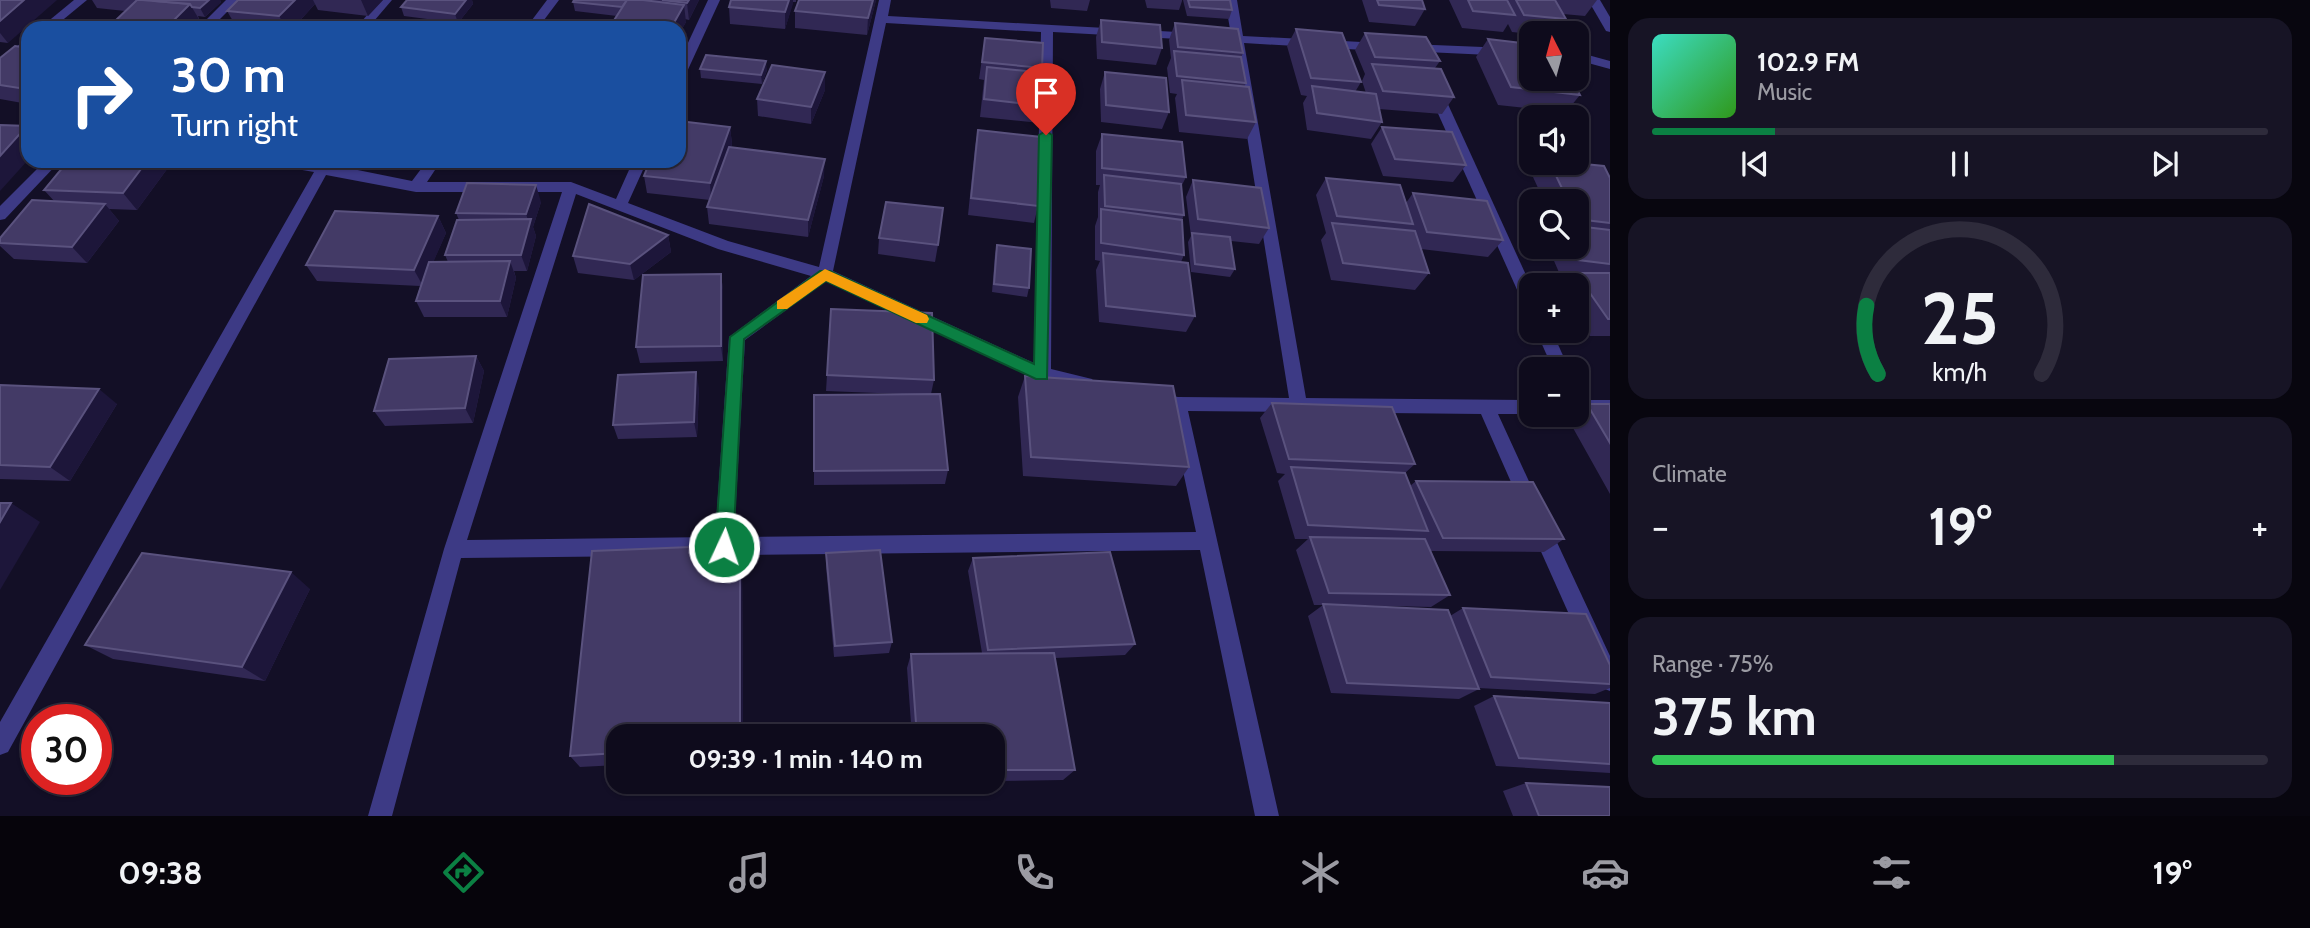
<!DOCTYPE html>
<meta charset="utf-8">
<style>
body{margin:0;font-family:Cabin,sans-serif;background:#171425;color:#f1f3f6;height:100vh;display:flex;flex-direction:column;font-size:26px;white-space:nowrap}
*{box-sizing:border-box;margin:0}
p{font-size:23px;color:#9b9ba3}
.icon{flex:none;width:38px;height:38px;fill:none;stroke:currentColor;stroke-width:2;stroke-linecap:round;stroke-linejoin:round}
.map{position:relative;flex:1;overflow:hidden}
.side{display:flex;flex-direction:column;gap:18px;padding:18px;background:#08060f;width:700px}
.side>*{flex:none}
.guide{position:absolute;left:21px;top:21px;width:665px;height:147px;border-radius:21px;box-shadow:0 2px 5px #0004,0 0 0 2px #2e2b3b;background:#1a4fa0;color:#fff;overflow:hidden}
.needle{width:46px;rotate:354deg}
.controls{position:absolute;left:1519px;top:21px;display:grid;gap:14px}
.controls a{display:grid;place-items:center;width:70px;height:70px;border-radius:14px;background:#0e0b1c;box-shadow:0 2px 5px #0004,0 0 0 2px #2e2b3b;font-size:35px}
.speed{position:absolute;left:21px;top:704px;display:flex;gap:14px;font-size:35px;font-weight:700;text-align:center}
.speed>*{display:grid;place-content:center;width:91px;height:91px;border-radius:50%;background:#0e0b1c;box-shadow:0 2px 5px #0004,0 0 0 2px #2e2b3b;line-height:1}
.speed .limit{border:10px solid #d22;background:#fff;color:#111}
.pin{position:absolute;display:grid;place-items:center;width:60px;height:60px;color:#fff;margin:-72px -30px;border-radius:50% 50% 50% 0;rotate:-45deg;box-shadow:0 0 7px #0007}
.pin .icon{rotate:45deg}
.me{position:absolute;width:77px;margin:-38px;rotate:3deg;stroke-linejoin:round;filter:drop-shadow(0 0 5px #0008)}
.turn{display:flex;align-items:center;gap:24px;height:147px;padding:0 35px;font-size:32px}
.turn .icon{width:91px;height:91px;stroke-width:2.5}
.turn b{display:block;font-size:49px;line-height:60px}
.big{font-size:52px;font-weight:800;line-height:1.1}
.side .widget{flex:1;display:flex;flex-direction:column;justify-content:center;gap:10px;min-width:0;padding:0 24px;border-radius:21px;background:#171425}
.side .dial{align-items:center;gap:0}
.dial svg{height:182px;overflow:visible;fill:none;stroke:#2e2b3b;stroke-width:7;stroke-linecap:round;text-anchor:middle}
.dial text{fill:#f1f3f6;stroke:none}
.song{display:flex;align-items:center;gap:21px}
.cover{width:84px;height:84px;border-radius:10px;background:linear-gradient(135deg,hsl(170 70% 55%),hsl(110 70% 35%))}
.played{height:7px;border-radius:4px;background:linear-gradient(90deg,#0b8043 20%,#2e2b3b 20%)}
.keys{display:flex;justify-content:space-around;direction:ltr}
.heat{display:flex;justify-content:space-between;align-items:center;font-size:38px;direction:ltr}
.charge{height:10px;border-radius:5px;background:linear-gradient(90deg,#34c759 75%,#2e2b3b 0)}
.trip{position:absolute;left:606px;top:724px;width:399px;height:70px;border-radius:21px;background:#0e0b1c;box-shadow:0 2px 5px #0004,0 0 0 2px #2e2b3b;font-weight:800;line-height:70px;text-align:center}
.menu{display:flex;height:112px;justify-content:space-around;align-items:center;background:#06040b;color:#9b9ba3}
.menu .icon{width:49px;height:49px}
.menu .selected{color:#0b8043}
.menu b{font-size:32px;color:#f1f3f6}
main{display:flex;flex:1;min-height:0}
.map>svg:first-child{display:block}
</style>
<main>
<div class="map">
<svg width="1610" height="816" viewBox="0 0 1610 816">
<rect width="100%" height="100%" fill="#130f26"/>
<g fill="none" stroke-linecap="round" stroke-linejoin="round">
<!-- minor -->
<g fill="#3d3a85" fill-rule="evenodd">
<polygon points="74,0 87,0 53,28 40,28"/>
<polygon points="226,0 239,0 211,28 198,28"/>
<polygon points="380,0 392,0 368,28 356,28"/>
<polygon points="547,0 559,0 538,28 526,28"/>
<polygon points="708,0 720,0 685,76 679,80 679,62"/>
<path d="M879 0H891L888 16 1231 35 1225 0H1237L1243 36 1381 43 1387 47 1381 51 1244 43 1306 398 1531 400V414H1498L1538 501 1536 507 1529 509 1522 507 1481 414 1188 411 1279 816H1255L1200 550 461 558 392 816H368L444 549 562 192H416L326 175 8 752 0 755V722L314 172 279 166 272 161 323 163 412 181 427 161H441L427 182H571L616 199 633 161H647L628 203 728 241 819 267ZM886 23 1041 32 1034 363 833 271ZM1053 32 1232 42 1289 398 1178 397 1154 392 1148 394 1145 399 1148 404 1170 410 1196 532 734 537 745 340 826 281 1036 379 1086 391 1092 389 1095 384 1092 379 1051 369ZM576 194 718 249 811 276 729 337 715 537 467 540Z"/>
<polygon points="1588,0 1600,0 1610,17 1610,32 1606,31"/>
<polygon points="28,38 28,48 0,69 0,59"/>
<polygon points="1409,44 1531,49 1531,57 1405,51 1405,45"/>
<polygon points="1577,52 1610,61 1610,69 1577,60"/>
<polygon points="1434,85 1441,89 1531,286 1531,309 1523,303 1427,89"/>
<polygon points="45,161 60,161 5,219 0,220 0,206"/>
<polygon points="1536,331 1552,331 1569,369 1553,369"/>
<rect x="1577" y="400" width="33" height="14"/>
<polygon points="1540,518 1547,521 1610,656 1610,691 1602,688 1530,527 1533,521"/>
</g>
</g>
<!-- wall -->
<g fill="#312854">
<polygon points="0,0 8,43 0,42"/>
<polygon points="92,0 220,0 221,2 205,17 198,16 200,21 194,28 118,28 114,22 125,11 97,8"/>
<polygon points="238,0 383,0 368,16 318,10 315,4 293,28 237,28 227,11"/>
<polygon points="407,0 472,0 473,4 458,23 404,16 401,7"/>
<polygon points="574,0 699,0 689,20 685,19 686,22 679,34 679,28 612,28 611,25 617,16 575,11 573,2"/>
<polygon points="731,0 796,0 796,2 793,2 785,29 730,24 729,7"/>
<polygon points="799,0 876,0 867,35 795,28 795,11"/>
<polygon points="1050,0 1090,0 1087,11 1051,8"/>
<polygon points="1145,0 1182,0 1182,1 1179,10 1147,8"/>
<polygon points="1183,0 1230,0 1232,10 1229,19 1187,16"/>
<polygon points="1362,0 1422,0 1425,9 1415,26 1369,22"/>
<polygon points="1449,0 1597,0 1585,16 1563,14 1566,19 1555,33 1531,34 1512,32 1508,24 1503,32 1462,28"/>
<polygon points="1101,20 1162,48 1156,65 1097,59 1096,37"/>
<polygon points="1175,23 1243,53 1241,58 1246,83 1244,87 1256,122 1247,139 1179,132 1175,98 1177,94 1170,93 1167,68 1171,58 1169,40"/>
<polygon points="1296,29 1361,82 1355,92 1366,93 1362,81 1365,74 1355,50 1365,33 1440,61 1435,68 1454,97 1442,114 1379,109 1382,122 1371,139 1307,130 1303,103 1307,96 1301,95 1287,46"/>
<polygon points="985,38 1042,68 1041,72 1045,106 1040,123 980,117 984,80 979,79"/>
<polygon points="1488,39 1580,95 1566,112 1498,105 1476,57"/>
<polygon points="28,48 28,104 0,99 0,58"/>
<polygon points="700,69 767,70 762,84 701,78"/>
<polygon points="1105,72 1169,112 1162,129 1101,122 1100,89"/>
<polygon points="825,90 811,124 758,116 757,99"/>
<polygon points="730,127 732,144 731,147 824,176 808,237 709,224 707,207 710,200 647,193 644,176"/>
<polygon points="1382,127 1466,165 1453,182 1383,176 1371,144"/>
<polygon points="978,130 1038,206 1034,223 968,215 975,147"/>
<polygon points="1102,134 1186,177 1181,187 1184,215 1182,220 1184,255 1181,262 1195,316 1186,332 1099,322 1096,270 1100,261 1095,260 1095,226 1098,217 1098,192 1100,185 1096,185 1096,151"/>
<polygon points="68,161 173,161 137,210 109,209 119,221 87,263 14,259 0,246 0,238 55,202 44,190"/>
<polygon points="565,161 616,161 613,167"/>
<polygon points="1546,163 1574,163 1610,178 1610,336 1590,336 1577,316 1577,285 1563,285 1570,278 1561,277 1548,247 1577,247 1577,201 1544,201 1533,177"/>
<polygon points="1326,178 1406,203 1413,193 1503,240 1488,257 1421,249 1429,273 1415,290 1331,280 1321,240 1326,233 1316,195"/>
<polygon points="1193,180 1269,228 1259,244 1231,241 1235,269 1230,277 1191,272 1188,242 1191,236 1186,197"/>
<polygon points="541,202 533,227 536,236 527,271 514,271 516,278 507,317 424,317 416,301 420,286 317,281 306,265 438,216 446,233 433,262 448,262 445,255 459,220 456,213"/>
<polygon points="668,235 671,252 634,280 578,273 573,256"/>
<polygon points="879,238 938,245 935,262 878,254"/>
<polygon points="997,245 1029,288 1027,297 992,292 995,254"/>
<polygon points="721,274 723,290 723,361 640,363 636,347"/>
<polygon points="831,309 934,380 931,394 948,470 945,484 814,485 814,395 902,394 826,391"/>
<polygon points="476,356 484,371 473,423 385,426 374,411"/>
<polygon points="1025,376 1189,467 1176,486 1023,476 1018,397"/>
<polygon points="0,385 117,404 70,481 0,479"/>
<polygon points="699,388 697,437 618,439 613,425"/>
<polygon points="1272,403 1415,464 1405,473 1410,486 1416,481 1564,539 1544,552 1431,551 1450,595 1431,607 1341,605 1450,616 1463,608 1610,665 1610,688 1595,694 1478,688 1479,689 1459,699 1331,693 1308,616 1323,605 1314,605 1296,550 1308,539 1295,539 1278,481 1285,474 1277,473 1260,418"/>
<polygon points="1587,404 1610,404 1610,494 1568,419 1573,415 1577,415 1577,412"/>
<polygon points="826,553 892,642 889,653 834,657 826,566"/>
<polygon points="973,558 1135,644 1125,655 1055,658 1075,770 1063,780 992,781 992,737 912,737 907,668 911,654 982,653 968,571"/>
<polygon points="742,562 743,737 618,737 618,765 580,767 570,756"/>
<polygon points="310,589 265,681 113,659 85,645"/>
<polygon points="1494,696 1610,703 1610,773 1496,766 1474,706"/>
<polygon points="1526,783 1610,816 1513,816 1503,791"/>
</g>
<!-- shaded-wall -->
<g fill="#1d163a">
<polygon points="24,0 57,0 8,43 0,33 0,21"/>
<polygon points="209,0 220,0 221,2 205,17 200,8"/>
<polygon points="295,0 313,0 315,4 293,28 286,28 279,16"/>
<polygon points="361,0 383,0 368,16"/>
<polygon points="466,0 472,0 473,4 458,23 455,14"/>
<polygon points="689,0 699,0 689,20 687,3"/>
<polygon points="789,0 793,0 793,4 785,29 785,12"/>
<polygon points="873,0 876,0 867,35 868,18"/>
<polygon points="190,4 200,21 194,28 168,28 167,27"/>
<polygon points="684,5 686,22 679,34 679,28 671,28"/>
<polygon points="766,61 767,70 762,84 761,75"/>
<polygon points="825,72 825,90 811,124 811,107"/>
<polygon points="28,80 28,99 19,88"/>
<polygon points="27,126 28,160 0,191 0,156"/>
<polygon points="730,127 732,144 711,200 710,183"/>
<polygon points="825,159 824,176 808,237 808,220"/>
<polygon points="147,161 173,161 137,210 123,193"/>
<polygon points="536,185 541,202 533,227 536,236 527,271 521,255 529,223 526,214"/>
<polygon points="105,204 119,221 87,263 72,247"/>
<polygon points="438,216 446,233 423,286 414,270"/>
<polygon points="668,235 671,252 634,280 630,264"/>
<polygon points="510,261 516,278 507,317 500,301"/>
<polygon points="721,274 723,290 723,361 721,346"/>
<polygon points="476,356 484,371 473,423 465,408"/>
<polygon points="696,372 699,388 697,437 694,422"/>
<polygon points="99,389 117,404 70,481 50,467"/>
<polygon points="11,503 40,522 0,590 0,522"/>
<polygon points="740,545 742,562 743,737 740,737"/>
<polygon points="291,572 310,589 265,681 242,667"/>
</g>
<!-- building -->
<g fill="#433a66" stroke="#5a527e" stroke-width="2">
<polygon points="0,0 24,0 0,21"/>
<polygon points="137,0 142,0 190,4 167,27 114,22"/>
<polygon points="155,0 209,0 200,8 192,7 190,4 154,1"/>
<polygon points="238,0 295,0 279,16 227,11"/>
<polygon points="407,0 466,0 455,14 401,7"/>
<polygon points="574,0 627,0 622,7 573,2"/>
<polygon points="627,0 643,0 684,5 671,28 633,28 611,25"/>
<polygon points="662,0 689,0 687,3"/>
<polygon points="731,0 789,0 785,12 729,7"/>
<polygon points="799,0 873,0 868,18 795,11"/>
<polygon points="1188,0 1230,0 1232,10 1190,7"/>
<polygon points="1377,0 1422,0 1425,9 1379,5"/>
<polygon points="1468,0 1507,0 1515,15 1473,11"/>
<polygon points="1516,0 1555,0 1566,19 1524,15"/>
<polygon points="1101,20 1160,25 1162,48 1102,42"/>
<polygon points="1175,23 1238,29 1243,53 1178,47"/>
<polygon points="554,24 579,28 551,28"/>
<polygon points="381,25 407,28 378,28"/>
<polygon points="1296,29 1342,33 1361,82 1311,78"/>
<polygon points="1365,33 1426,37 1440,61 1375,57"/>
<polygon points="985,38 1043,43 1042,68 982,62"/>
<polygon points="1488,39 1531,44 1531,79 1572,79 1580,95 1511,87"/>
<polygon points="15,46 28,48 28,80 19,88 0,85 0,58"/>
<polygon points="1174,51 1241,57 1246,83 1177,76"/>
<polygon points="706,55 766,61 761,75 700,69"/>
<polygon points="1372,64 1441,69 1454,97 1383,91"/>
<polygon points="772,65 825,72 811,107 757,99"/>
<polygon points="987,67 1046,73 1045,106 984,99"/>
<polygon points="1105,72 1166,78 1169,112 1106,105"/>
<polygon points="1182,80 1249,87 1256,122 1186,115"/>
<polygon points="1312,86 1376,94 1382,122 1317,113"/>
<polygon points="679,121 730,127 710,183 644,176 650,161 679,161"/>
<polygon points="0,125 27,126 0,156"/>
<polygon points="1382,127 1452,132 1466,165 1395,159"/>
<polygon points="978,130 1041,137 1038,206 971,198"/>
<polygon points="1102,134 1182,142 1186,177 1102,168"/>
<polygon points="729,147 825,159 808,220 707,207"/>
<polygon points="68,161 147,161 123,193 44,190"/>
<polygon points="1550,163 1574,163 1604,166 1610,178 1610,223 1577,219 1577,201 1568,201"/>
<polygon points="1104,175 1181,184 1184,215 1105,206"/>
<polygon points="1326,178 1400,185 1413,224 1337,216"/>
<polygon points="1193,180 1261,188 1269,228 1198,219"/>
<polygon points="467,183 536,185 526,214 456,213"/>
<polygon points="1413,193 1487,201 1503,240 1427,232"/>
<polygon points="32,200 105,204 72,247 0,243 0,238"/>
<polygon points="886,202 943,208 938,245 879,238"/>
<polygon points="589,204 668,235 630,264 573,256"/>
<polygon points="1101,209 1182,220 1184,255 1101,243"/>
<polygon points="335,211 438,216 414,270 306,265"/>
<polygon points="531,219 521,255 445,255 457,220"/>
<polygon points="1332,223 1415,231 1429,273 1343,263"/>
<polygon points="1577,226 1610,230 1610,264 1578,260 1571,247 1577,247"/>
<polygon points="1192,233 1230,237 1235,269 1195,264"/>
<polygon points="997,245 1031,249 1029,288 994,284"/>
<polygon points="1103,253 1188,263 1195,316 1106,306"/>
<polygon points="510,261 500,301 416,301 429,262"/>
<polygon points="1576,273 1610,273 1610,319 1608,319"/>
<polygon points="721,274 721,346 636,347 643,275"/>
<polygon points="831,309 932,313 934,380 827,375"/>
<polygon points="476,356 465,408 374,411 389,359"/>
<polygon points="696,372 694,422 613,425 618,375"/>
<polygon points="1025,376 1173,386 1189,467 1031,457"/>
<polygon points="0,385 99,389 50,467 0,465"/>
<polygon points="940,394 948,470 814,471 814,395"/>
<polygon points="1272,403 1392,407 1415,464 1289,459"/>
<polygon points="1587,404 1610,404 1610,443"/>
<polygon points="1291,467 1405,473 1428,531 1308,525"/>
<polygon points="1416,481 1533,482 1564,539 1443,538"/>
<polygon points="0,503 11,503 0,522"/>
<polygon points="1310,537 1425,539 1450,595 1329,593"/>
<polygon points="740,545 740,737 618,737 618,753 570,756 592,551"/>
<polygon points="880,550 892,642 835,646 826,553"/>
<polygon points="1110,552 1135,644 988,650 973,558"/>
<polygon points="142,553 291,572 242,667 85,645"/>
<polygon points="1323,604 1448,610 1479,689 1347,683"/>
<polygon points="1463,608 1586,614 1610,665 1610,684 1491,677"/>
<polygon points="1054,653 1075,770 992,770 992,737 917,737 911,654"/>
<polygon points="1494,696 1610,703 1610,764 1519,758"/>
<polygon points="1526,783 1610,787 1610,816 1539,816"/>
</g>
<!-- route -->
<polygon fill="#0b8043" stroke="#07532c" stroke-width="2" points="1046,131 1052,135 1047,379 1036,379 826,281 744,339 733,547 730,553 718,553 715,547 730,337 820,271 830,271 1034,364 1039,135"/>
<!-- slow -->
<polygon fill="#f59e0b" points="825,269 927,315 929,319 927,323 916,323 826,281 787,309 777,309 777,301"/>
</svg>
<div class="controls">
<a><svg class="needle" viewBox="-14 -14 28 28"><path d="M0-13l5 13h-10z" fill="#e53935"/><path d="M0 13l5-13h-10z" fill="#9b9ba3"/></svg></a>
<a><svg class="icon" aria-label="sound" viewBox="0 0 24 24"><path d="M4 9h4l5-4v14l-5-4H4zM17 9q2 3 0 6"/></svg></a>
<a><svg class="icon" aria-label="search" viewBox="0 0 24 24"><circle cx="10" cy="10" r="6"/><path d="M15 15l6 6"/></svg></a>
<a>+</a>
<a>−</a>
</div>
<div class="speed"><div class="limit">30</div></div>
<div class="pin" style="left:1046px;top:135px;background:#d93025"><svg class="icon" aria-label="arrive" viewBox="0 0 24 24"><path d="M6 21V4h12l-3 4 3 4H6"/></svg></div>
<svg class="me" style="left:724px;top:547px" viewBox="-20 -20 40 40"><circle r="17" fill="#0b8043" stroke="#fff" stroke-width="3"/><path d="M0-11L8 9 0 5-8 9z" fill="#fff"/></svg>
<div class="trip">09:39 · 1 min · 140 m</div>
<div class="guide">
<div class="turn"><svg class="icon" aria-label="right" viewBox="0 0 24 24"><path d="M7 20v-9h11M14 6l5 5-5 5"/></svg><div><b>30 m</b>Turn right</div></div>
</div>
</div>
<section class="side">
<div class="widget">
<div class="song"><i class="cover"></i><div><b>102.9 FM</b><p>Music</p></div></div>
<div class="played"></div>
<div class="keys"><svg class="icon" aria-label="previous" viewBox="0 0 24 24"><path d="M18 5L8 12l10 7zM5 5v14"/></svg><svg class="icon" aria-label="pause" viewBox="0 0 24 24"><path d="M8 5v14M16 5v14"/></svg><svg class="icon" aria-label="next" viewBox="0 0 24 24"><path d="M6 5l10 7-10 7zM19 5v14"/></svg></div>
</div>
<div class="widget dial"><svg viewBox="0 0 100 80">
<path d="M14 69A42 42 0 1 1 86 69"/>
<path d="M14 69A42 42 0 0 1 9 39" stroke="#0b8043"/>
<text x="50" y="56" font-size="32" font-weight="700">25</text>
<text x="50" y="72" font-size="11">km/h</text>
</svg></div>
<div class="widget"><p>Climate</p>
<div class="heat"><a>−</a><b class="big">19°</b><a>+</a></div>
</div>
<div class="widget"><p>Range · 75%</p><b class="big">375 km</b><div class="charge"></div></div>
</section>
</main>
<nav class="menu">
<b>09:38</b>
<svg class="icon selected" aria-label="directions" viewBox="0 0 24 24"><path d="M12 3l9 9-9 9-9-9zM9 14v-3h6M13 9l2 2-2 2"/></svg>
<svg class="icon" aria-label="music" viewBox="0 0 24 24"><path d="M9 18V5l10-2v13"/><circle cx="6" cy="18" r="3"/><circle cx="16" cy="16" r="3"/></svg>
<svg class="icon" aria-label="phone" viewBox="0 0 24 24"><path d="M5 4h4l2 5-3 2q2 4 5 5l2-3 5 2v4C11 20 4 13 5 4z"/></svg>
<svg class="icon" aria-label="climate" viewBox="0 0 24 24"><path d="M12 3v18M4 7l16 10M4 17L20 7"/></svg>
<svg class="icon" aria-label="car" viewBox="0 0 24 24"><path d="M5 17H2v-5l4-1 3-4h7l3 4 3 1v5h-3M9 17h6M6 11h13"/><circle cx="7" cy="17" r="2"/><circle cx="17" cy="17" r="2"/></svg>
<svg class="icon" aria-label="filters" viewBox="0 0 24 24"><path d="M4 7h16M4 17h16"/><circle cx="9" cy="7" r="2"/><circle cx="15" cy="17" r="2"/></svg>
<b>19°</b>
</nav>
